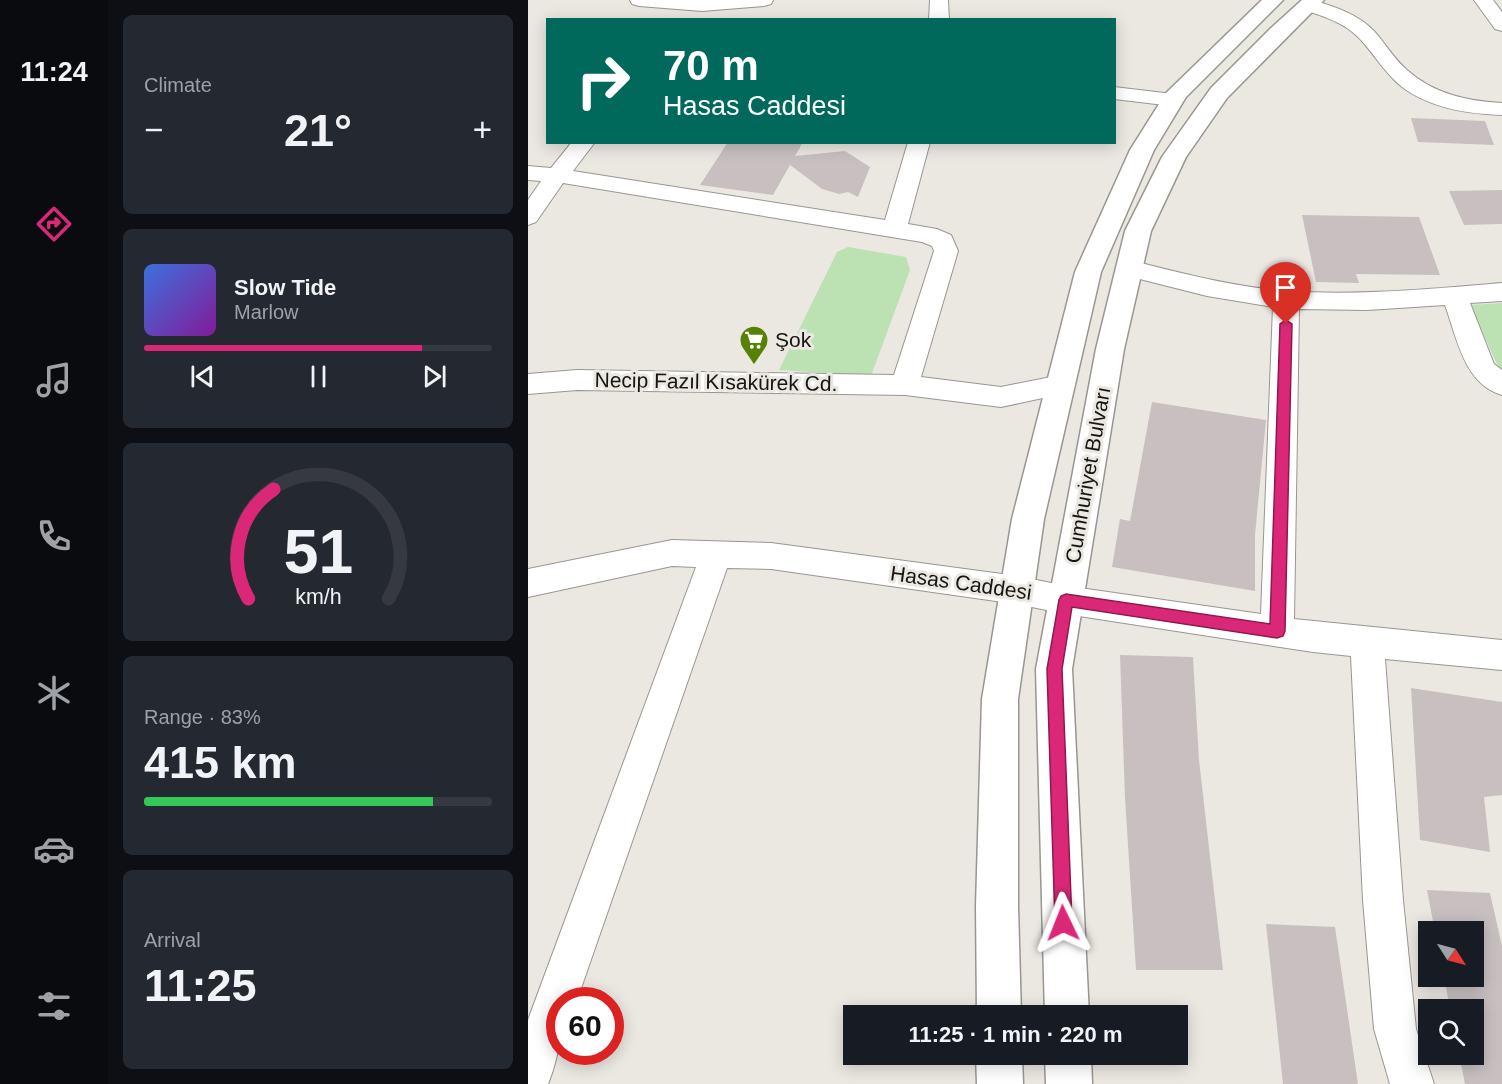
<!DOCTYPE html>
<meta charset="utf-8">
<style>
body{margin:0;font-family:Arial,sans-serif;background:#242831;color:#f1f3f6;height:100vh;display:flex;flex-direction:column;font-size:22px;white-space:nowrap}
*{box-sizing:border-box;margin:0}
p{font-size:20px;color:#9ea1a6}
.icon{flex:none;width:33px;height:33px;fill:none;stroke:currentColor;stroke-width:2;stroke-linecap:round;stroke-linejoin:round}
.map{position:relative;flex:1;overflow:hidden}
.panel{display:flex;flex-direction:column;gap:15px;padding:15px;background:#0d0f14;width:420px}
.panel>*{flex:none}
.guide{position:absolute;left:18px;top:18px;width:570px;height:126px;border-radius:0px;box-shadow:0 3px 15px #0003;background:#00695c;color:#fff;overflow:hidden}
.needle{width:39px;rotate:126deg}
.fabs{position:absolute;left:890px;top:921px;display:grid;gap:12px}
.fabs a{display:grid;place-items:center;width:66px;height:66px;border-radius:0px;background:#171b24;box-shadow:0 3px 15px #0003;font-size:30px}
.speed{position:absolute;left:18px;top:987px;display:flex;gap:12px;font-size:30px;font-weight:700;text-align:center}
.speed>*{display:grid;place-content:center;width:78px;height:78px;border-radius:50%;background:#171b24;box-shadow:0 3px 15px #0003;line-height:1}
.speed .limit{border:9px solid #d22;background:#fff;color:#111}
.pin{position:absolute;display:grid;place-items:center;width:51px;height:51px;color:#fff;margin:-62px -26px;border-radius:50% 50% 50% 0;rotate:-45deg;box-shadow:0 0 6px #0007}
.pin .icon{rotate:45deg}
.me{position:absolute;width:66px;margin:-33px;rotate:358deg;stroke-linejoin:round;filter:drop-shadow(0 0 4px #0008)}
.turn{display:flex;align-items:center;gap:21px;height:126px;padding:0 18px;font-size:27px}
.turn .icon{width:78px;height:78px;stroke-width:2.5}
.turn b{display:block;font-size:42px;line-height:51px}
.big{font-size:45px;font-weight:800;line-height:1.1}
.panel .card{flex:1;display:flex;flex-direction:column;justify-content:center;gap:9px;min-width:0;padding:0 21px;border-radius:9px;background:#242831}
.panel .dial{align-items:center;gap:0}
.dial svg{height:156px;overflow:visible;fill:none;stroke:#363941;stroke-width:7;stroke-linecap:round;text-anchor:middle}
.dial text{fill:#f1f3f6;stroke:none}
.song{display:flex;align-items:center;gap:18px}
.cover{width:72px;height:72px;border-radius:9px;background:linear-gradient(135deg,hsl(220 70% 55%),hsl(290 70% 35%))}
.played{height:6px;border-radius:3px;background:linear-gradient(90deg,#db2777 80%,#363941 80%)}
.keys{display:flex;justify-content:space-around;direction:ltr}
.heat{display:flex;justify-content:space-between;align-items:center;font-size:33px;direction:ltr}
.charge{height:9px;border-radius:4px;background:linear-gradient(90deg,#34c759 83%,#363941 0)}
.trip{position:absolute;left:315px;top:1005px;width:345px;height:60px;border-radius:0px;background:#171b24;box-shadow:0 3px 15px #0003;font-weight:800;line-height:60px;text-align:center}
main{display:flex;flex:1;min-height:0}
.tabs{display:flex;flex-direction:column;width:108px;justify-content:space-around;align-items:center;background:#090b0e;color:#9ea1a6}
.tabs .icon{width:42px;height:42px}
.tabs .active{color:#db2777}
.tabs b{font-size:27px;color:#f1f3f6}
.map>svg:first-child{display:block}
</style>
<main>
<nav class="tabs">
<b>11:24</b>
<svg class="icon active" aria-label="directions" viewBox="0 0 24 24"><path d="M12 3l9 9-9 9-9-9zM9 14v-3h6M13 9l2 2-2 2"/></svg>
<svg class="icon" aria-label="music" viewBox="0 0 24 24"><path d="M9 18V5l10-2v13"/><circle cx="6" cy="18" r="3"/><circle cx="16" cy="16" r="3"/></svg>
<svg class="icon" aria-label="phone" viewBox="0 0 24 24"><path d="M5 4h4l2 5-3 2q2 4 5 5l2-3 5 2v4C11 20 4 13 5 4z"/></svg>
<svg class="icon" aria-label="climate" viewBox="0 0 24 24"><path d="M12 3v18M4 7l16 10M4 17L20 7"/></svg>
<svg class="icon" aria-label="car" viewBox="0 0 24 24"><path d="M5 17H2v-5l4-1 3-4h7l3 4 3 1v5h-3M9 17h6M6 11h13"/><circle cx="7" cy="17" r="2"/><circle cx="17" cy="17" r="2"/></svg>
<svg class="icon" aria-label="filters" viewBox="0 0 24 24"><path d="M4 7h16M4 17h16"/><circle cx="9" cy="7" r="2"/><circle cx="15" cy="17" r="2"/></svg>
</nav>
<section class="panel">
<div class="card"><p>Climate</p>
<div class="heat"><a>−</a><b class="big">21°</b><a>+</a></div>
</div>
<div class="card">
<div class="song"><i class="cover"></i><div><b>Slow Tide</b><p>Marlow</p></div></div>
<div class="played"></div>
<div class="keys"><svg class="icon" aria-label="previous" viewBox="0 0 24 24"><path d="M18 5L8 12l10 7zM5 5v14"/></svg><svg class="icon" aria-label="pause" viewBox="0 0 24 24"><path d="M8 5v14M16 5v14"/></svg><svg class="icon" aria-label="next" viewBox="0 0 24 24"><path d="M6 5l10 7-10 7zM19 5v14"/></svg></div>
</div>
<div class="card dial"><svg viewBox="0 0 100 80">
<path d="M14 69A42 42 0 1 1 86 69"/>
<path d="M14 69A42 42 0 0 1 27 13" stroke="#db2777"/>
<text x="50" y="56" font-size="32" font-weight="700">51</text>
<text x="50" y="72" font-size="11">km/h</text>
</svg></div>
<div class="card"><p>Range · 83%</p><b class="big">415 km</b><div class="charge"></div></div>
<div class="card"><p>Arrival</p><b class="big">11:25</b></div>
</section>
<div class="map">
<svg width="974" height="1084" viewBox="0 0 974 1084">
<rect width="100%" height="100%" fill="#ebe8e2"/>
<!-- green -->
<g fill="#bce2b3">
<polygon points="320,247 378,257 382,270 343,376 251,370 309,252"/>
<polygon points="974,303 974,375 942,305"/>
</g>
<!-- building -->
<g fill="#c8c0c0">
<polygon points="883,118 957,121 966,145 890,142"/>
<polygon points="200,142 275,142 267,156 317,151 342,167 330,197 320,192 311,194 294,189 262,165 245,195 172,185"/>
<polygon points="974,190 974,224 936,225 921,191"/>
<polygon points="774,215 891,217 912,275 828,274 831,283 788,282"/>
<polygon points="624,402 738,420 727,535 727,591 584,567 592,519 602,521"/>
<polygon points="592,655 665,657 671,760 695,970 608,970 597,798"/>
<polygon points="883,688 974,702 974,795 956,797 962,852 892,840"/>
<polygon points="899,890 962,893 974,946 974,1084 937,1084 931,1054 945,1054 945,1010 922,1010 916,976 945,976 945,932 907,932"/>
<polygon points="738,924 807,927 830,1084 755,1084"/>
</g>
<g fill="none" stroke-linecap="round" stroke-linejoin="round">
<!-- minor casing -->
<g stroke="#999691" stroke-width="2">
<g id="minor">
<polygon points="102,0 245,0 243,4 236,6 174,11 111,6 104,4"/>
<polygon points="402,0 420,0 421,20 401,20"/>
<path d="M784 0C805 6 830 14 846 31 857 43 866 59 879 70 906 94 939 101 974 103V115C939 114 902 108 874 87 855 72 845 51 828 35 813 21 793 16 774 9L772 5 774 1Z"/>
<polygon points="946,0 965,0 974,12 974,31 967,29"/>
<polygon points="586,87 645,94 652,96 656,100 652,104 645,106 586,99"/>
<polygon points="44,142 67,142 45,171 357,220 380,142 402,142 380,224 409,229 423,235 430,251 393,377 473,387 533,375 543,378 547,385 543,392 473,407 377,395 49,390 0,394 0,374 49,370 366,375 406,251 404,246 394,242 35,183 8,222 0,225 0,200 13,181 0,180 0,166 23,168"/>
<path d="M601 260C653 273 705 287 758 291 830 296 902 289 974 283V301L942 303 966 364 974 370V395C936 384 929 338 917 305L839 310 771 309 766 619 974 640V670L857 659 875 900 888 1029 906 1084H862L846 1029 835 900 823 656 785 652 538 614 489 604 243 569 199 568 49 1000H32C32 1034 33 1052 20 1084H0V1020L168 567 144 566 0 597V569L144 540 243 543 489 576 538 586 733 614 745 307 679 296 592 274 588 268 592 262Z"/>
</g>
</g>
<!-- primary casing -->
<g stroke="#999691" stroke-width="3">
<g id="primary">
<polygon points="734,0 755,0 658,97 626,150 573,272 516,519 490,699 490,906 493,1016 449,1016 448,906 454,699 484,519 547,272 602,150 638,93"/>
<polygon points="774,0 796,0 699,98 658,157 623,231 596,349 544,669 561,1016 517,1016 508,669 568,349 597,231 634,157 683,88 743,28"/>
<polygon points="448,1054 494,1054 495,1084 449,1084"/>
<polygon points="517,1054 563,1054 564,1084 518,1084"/>
</g>
</g>
<!-- minor -->
<use href="#minor" fill="#fff" fill-rule="evenodd"/>
<!-- primary -->
<use href="#primary" fill="#fff" fill-rule="evenodd"/>
</g>
<!-- route -->
<polygon fill="#db2777" stroke="#8e194d" stroke-width="1.5" points="758,320 764,324 757,631 755,636 749,638 544,607 534,669 544,923 542,929 535,932 529,929 527,923 519,669 531,600 533,596 538,594 742,624 752,324"/>
<!-- icons -->
<defs>
<g id="supermarket-pin" transform="scale(1.5)"><path d="M0 17L-7.5 6A9.5 9.5 0 1 1 7.5 6Z" fill="#578104" stroke="#ebe8e2"/><path d="M-6-5.5h2.5l.6 2H6L4.5 2H-2.5L-4.4-4H-6ZM-1.5 3.2a1.3 1.3 0 1 0 .1 0ZM3 3.2a1.3 1.3 0 1 0 .1 0Z" fill="#fff"/></g>
</defs>
<g fill-rule="evenodd">
<use href="#supermarket-pin" x="226" y="340"/>
</g>
<g text-anchor="middle" stroke-width="6" stroke-linejoin="round" paint-order="stroke">
<!-- poi labels -->
<g font-size="21" fill="#161513" stroke="#ebe8e2" text-anchor="start">
<text x="247" y="347">Şok</text>
</g>
<!-- street labels -->
<g font-size="21" fill="#161513" stroke="#ebe8e2">
<text transform="translate(188 382) rotate(1)" y="7">Necip Fazıl Kısakürek Cd.</text>
<text transform="translate(560 475) rotate(-80)" y="7">Cumhuriyet Bulvarı</text>
<text transform="translate(433 583) rotate(8)" y="7">Hasas Caddesi</text>
</g>
</g>
</svg>
<div class="fabs">
<a><svg class="needle" viewBox="-14 -14 28 28"><path d="M0-13l5 13h-10z" fill="#e53935"/><path d="M0 13l5-13h-10z" fill="#9ea1a6"/></svg></a>
<a><svg class="icon" aria-label="search" viewBox="0 0 24 24"><circle cx="10" cy="10" r="6"/><path d="M15 15l6 6"/></svg></a>
</div>
<div class="speed"><div class="limit">60</div></div>
<div class="pin" style="left:758px;top:324px;background:#d93025"><svg class="icon" aria-label="arrive" viewBox="0 0 24 24"><path d="M6 21V4h12l-3 4 3 4H6"/></svg></div>
<svg class="me" style="left:535px;top:923px" viewBox="-20 -20 40 40"><path d="M0-17L14 15 0 8-14 15z" fill="#db2777" stroke="#fff" stroke-width="4"/></svg>
<div class="trip">11:25 · 1 min · 220 m</div>
<div class="guide">
<div class="turn"><svg class="icon" aria-label="right" viewBox="0 0 24 24"><path d="M7 20v-9h11M14 6l5 5-5 5"/></svg><div><b>70 m</b>Hasas Caddesi</div></div>
</div>
</div>
</main>
